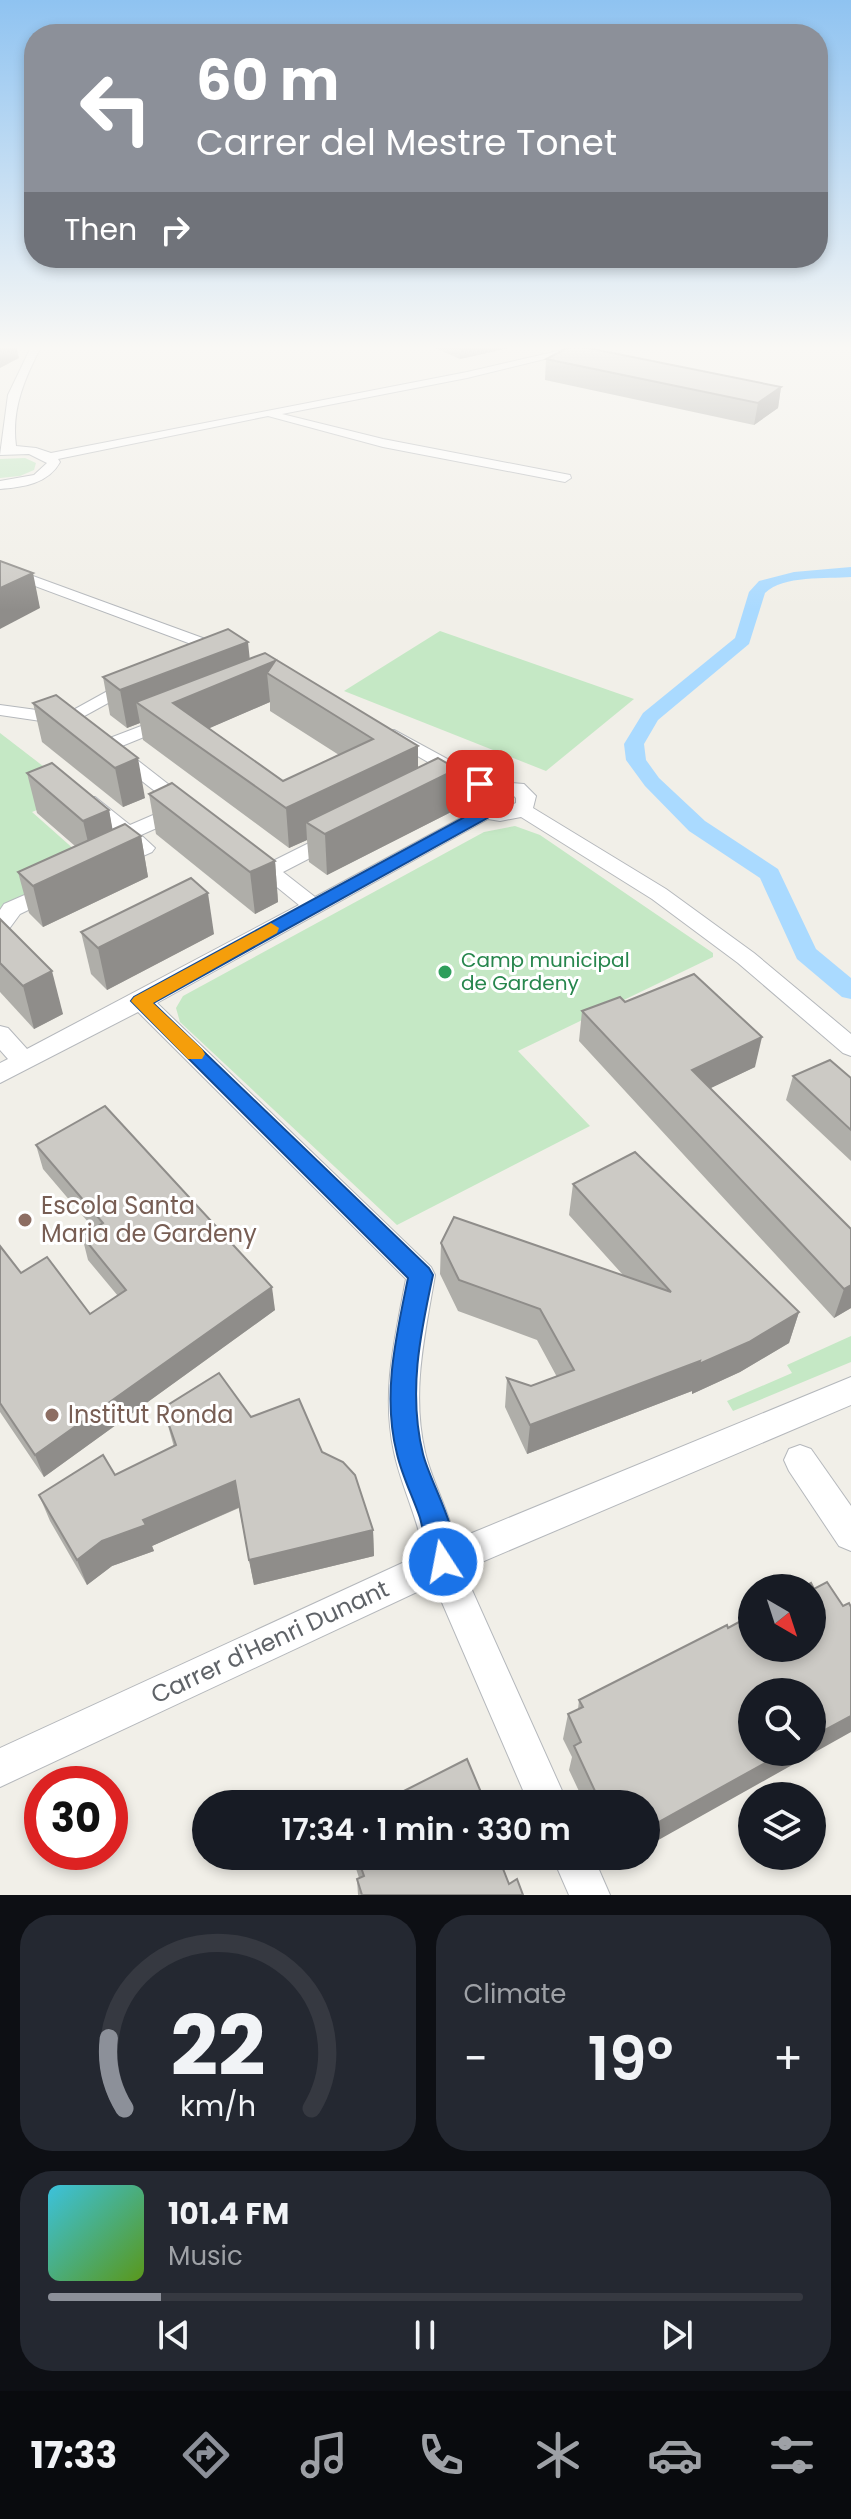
<!DOCTYPE html>
<meta charset="utf-8">
<style>
body{margin:0;font-family:Poppins,sans-serif;background:#242831;color:#f1f3f6;height:100vh;display:flex;flex-direction:column;font-size:30px;white-space:nowrap}
*{box-sizing:border-box;margin:0}
p{font-size:26px;color:#9ea1a6}
.icon{flex:none;width:44px;height:44px;fill:none;stroke:currentColor;stroke-width:2;stroke-linecap:round;stroke-linejoin:round}
.map{position:relative;height:1895px;overflow:hidden}
.details{display:flex;flex-direction:column;gap:20px;padding:20px;background:#0d0f14;flex:1}
.details>*{flex:none}
.top-card{position:absolute;left:24px;top:24px;width:804px;height:244px;border-radius:32px;box-shadow:0 4px 12px #0003;background:#8c9099;color:#fff;overflow:hidden}
.needle{width:52px;rotate:141deg}
.tools{position:absolute;left:738px;top:1574px;display:grid;gap:16px}
.tools a{display:grid;place-items:center;width:88px;height:88px;border-radius:50%;background:#171b24;box-shadow:0 4px 12px #0003;font-size:40px}
.speed{position:absolute;left:24px;top:1766px;display:flex;gap:16px;font-size:40px;font-weight:700;text-align:center}
.speed>*{display:grid;place-content:center;width:104px;height:104px;border-radius:50%;background:#171b24;box-shadow:0 4px 12px #0003;line-height:1}
.speed .limit{border:12px solid #d22;background:#fff;color:#111}
.pin{position:absolute;display:grid;place-items:center;width:68px;height:68px;color:#fff;margin:-34px;border-radius:16px;box-shadow:0 4px 12px #0006}
.me{position:absolute;width:88px;margin:-44px;rotate:349deg;stroke-linejoin:round;filter:drop-shadow(0 0 6px #0008)}
.turn{display:flex;align-items:center;gap:28px;height:168px;padding:0 40px;font-size:36px}
.turn .icon{width:104px;height:104px;stroke-width:2.5}
.turn b{display:block;font-size:56px;line-height:68px}
.then{display:flex;align-items:center;height:76px;padding:0 40px;background:#0003;gap:16px;font-size:30px}
.big{font-size:60px;font-weight:600;line-height:1.1}
.details .tile{flex:1;display:flex;flex-direction:column;justify-content:center;gap:12px;min-width:0;padding:0 28px;border-radius:32px;background:#242831}
.details .dial{align-items:center;gap:0}
.dial svg{height:208px;overflow:visible;fill:none;stroke:#363941;stroke-width:7;stroke-linecap:round;text-anchor:middle}
.dial text{fill:#f1f3f6;stroke:none}
.song{display:flex;align-items:center;gap:24px}
.cover{width:96px;height:96px;border-radius:12px;background:linear-gradient(135deg,hsl(190 70% 55%),hsl(90 70% 35%))}
.played{height:8px;border-radius:4px;background:linear-gradient(90deg,#8c9099 15%,#363941 15%)}
.keys{display:flex;justify-content:space-around;direction:ltr}
.heat{display:flex;justify-content:space-between;align-items:center;font-size:44px;direction:ltr}
.details .tiles{flex:1;display:grid;gap:20px;grid-template-columns:1fr 1fr}
.tile:last-child{grid-column:span 2}
.trip{position:absolute;left:192px;top:1790px;width:468px;height:80px;border-radius:40px;background:#171b24;box-shadow:0 4px 12px #0003;font-weight:600;line-height:80px;text-align:center}
.tab-bar{display:flex;height:128px;justify-content:space-around;align-items:center;background:#090b0e;color:#9ea1a6}
.tab-bar .icon{width:56px;height:56px}
.tab-bar .selected{color:#8c9099}
.tab-bar b{font-size:36px;color:#f1f3f6}
.map>svg:first-child{display:block}
</style>
<div class="map">
<svg width="851" height="1895" viewBox="0 0 851 1895">
<rect width="100%" height="100%" fill="#f1efe8"/>
<!-- green -->
<g fill="#c5e8c5">
<polygon points="25,458 36,463 34,470 20,476 0,478 0,459"/>
<polygon points="440,631 634,699 546,771 344,691"/>
<polygon points="0,733 78,793 32,812 94,867 0,910"/>
<polygon points="515,826 540,835 713,953 713,957 518,1051 590,1126 397,1225 180,1022 176,1008 183,996 484,832"/>
<polygon points="851,1336 851,1362 733,1411 727,1401 792,1373 787,1365"/>
</g>
<g fill="none" stroke-linecap="round" stroke-linejoin="round">
<!-- canal -->
<path fill="#aadaff" fill-rule="evenodd" d="M851 567V577C827 579 783 575 765 593L749 644 658 720 644 744 646 760 659 778 705 821 778 869 816 949 851 978V999L842 997 797 959 760 878 689 831 645 786 626 760 624 744 643 713 735 638 749 592 759 581 794 572Z"/>
<!-- street casing -->
<g stroke="#b5b8bc" stroke-width="2">
<g id="street">
<path d="M32 345H42C25 377 11 409 16 446L36 448 51 453 467 372 584 345H602L467 378 282 414 383 439 570 475 571 478 565 482 383 447 268 416 58 459 60 462C48 484 23 487 0 489V481L34 475 47 463 29 454 0 455 8 395Z"/>
<polygon points="0,564 230,648 232,651 230,654 218,654 0,573"/>
<polygon points="133,677 141,682 139,686 68,725 0,715 0,705 66,714"/>
<polygon points="170,715 176,716 179,720 176,724 117,748 123,749 195,805 188,814 141,835 155,848 152,852 123,865 109,865 106,861 131,847 81,805 78,801 81,797 95,797 130,825 174,806 111,757 110,750 102,749 99,745 102,741"/>
<path d="M394 730 488 781 524 784 536 796 533 808 666 889 754 953 851 1034V1056L843 1053 738 963 652 899 521 817 500 821 488 819 157 1003 431 1267 435 1275C425 1335 411 1392 425 1452 432 1482 449 1510 455 1540L851 1377V1405L463 1570 568 1804H529L434 1584 0 1787V1748L424 1553C418 1518 401 1486 394 1452 381 1392 395 1338 406 1279L138 1012 0 1083V1063L8 1059 0 1050V1026L8 1028 27 1049 299 905 246 862 243 858 246 854H260L271 862 325 835H339L342 839 339 843 283 872 315 897 472 812 464 804 465 794 473 788 388 739 385 735 388 731ZM496 791 511 793 516 798V803L500 810 484 802V797Z"/>
<polygon points="52,883 59,885 62,890 59,895 20,914 9,929 0,931 0,910 4,904"/>
<polygon points="800,1445 811,1449 851,1506 851,1551 839,1546 789,1471 784,1460 789,1449"/>
<polygon points="552,1856 593,1856 610,1895 569,1895"/>
</g>
</g>
<!-- street -->
<use href="#street" fill="#fff" fill-rule="evenodd"/>
</g>
<!-- wall -->
<g fill="#afaea9" fill-rule="evenodd">
<polygon points="428,345 522,345 460,359"/>
<polygon points="546,359 781,387 778,408 754,425 545,380"/>
<path d="M249 659 418 746V768L457 809 327 875 309 862 307 840 289 848 143 740 140 723 127 728 110 715 103 677ZM270 702V711L339 755 283 781 209 728Z"/>
<polygon points="56,695 145,798 123,807 42,742 33,703"/>
<polygon points="27,773 109,810 112,829 141,836 148,877 43,927 29,913 18,872 75,846 37,813"/>
<polygon points="149,794 275,861 278,902 255,914 156,834"/>
<polygon points="0,919 63,1014 34,1029 0,992"/>
<polygon points="81,932 214,934 107,990 91,974"/>
<polygon points="625,1002 755,1067 710,1088 851,1229 851,1308 834,1318 579,1041 582,1011"/>
<polygon points="793,1076 851,1078 851,1161 786,1100"/>
<polygon points="36,1145 275,1310 44,1477 0,1412 0,1246 21,1273 90,1314 118,1296 88,1260 82,1236 94,1229 43,1169"/>
<polygon points="573,1184 799,1312 789,1343 740,1372 692,1394 692,1391 527,1454 505,1407 507,1378 531,1386 557,1377 537,1340 458,1311 440,1274 441,1243 623,1275 569,1215"/>
<polygon points="163,1408 251,1417 322,1452 373,1530 374,1556 254,1585 239,1508 152,1546 154,1551 112,1566 87,1585 50,1521 39,1495 115,1475 174,1447"/>
<polygon points="814,1589 646,1804 585,1804 569,1770 572,1757 563,1739 568,1714 578,1709 579,1700 728,1628"/>
<polygon points="352,1856 498,1856 509,1884 523,1895 358,1895 357,1879 359,1878"/>
</g>
<!-- shaded-wall -->
<g fill="#8f8d8a">
<polygon points="0,345 16,345 19,358 0,368"/>
<polygon points="460,345 522,345 460,359"/>
<polygon points="781,387 778,408 754,425 758,403"/>
<polygon points="33,573 40,608 0,629 0,588"/>
<polygon points="248,642 251,671 275,661 267,673 270,702 187,738 136,702 140,723 127,728 120,690"/>
<polygon points="418,746 418,786 306,822 307,840 289,848 286,808"/>
<polygon points="138,758 145,798 123,807 115,768"/>
<polygon points="457,769 457,809 327,875 325,834"/>
<polygon points="109,810 116,848 141,836 148,877 43,927 33,886 92,859 83,821"/>
<polygon points="275,861 278,902 255,914 250,872"/>
<polygon points="208,893 214,934 107,990 98,948"/>
<polygon points="52,971 63,1014 34,1029 23,986"/>
<polygon points="762,1037 755,1067 686,1100 692,1070"/>
<polygon points="851,1285 851,1308 834,1318 844,1289"/>
<polygon points="272,1287 275,1310 44,1477 35,1455"/>
<polygon points="799,1312 789,1343 740,1372 692,1394 692,1391 527,1454 530,1425"/>
<polygon points="235,1481 240,1507 152,1546 154,1551 112,1566 87,1585 77,1560 102,1541 143,1520"/>
<polygon points="373,1530 374,1556 254,1585 249,1560"/>
<polygon points="851,1716 851,1732 646,1847 646,1829 785,1752 812,1752 812,1737"/>
</g>
<!-- building -->
<g fill="#cccac5" stroke="#8f8d8a" stroke-width="2" fill-rule="evenodd">
<polygon points="573,345 781,387 758,403 546,359"/>
<polygon points="0,561 33,573 0,588"/>
<polygon points="228,629 248,642 120,690 103,677"/>
<path d="M265 653 418 746 286 808 136 702ZM275 661 267 673 373 739 283 781 173 703Z"/>
<polygon points="56,695 138,758 115,768 33,703"/>
<polygon points="438,758 457,769 325,834 306,822"/>
<polygon points="52,763 109,810 83,821 27,773"/>
<polygon points="172,783 275,861 250,872 149,794"/>
<polygon points="125,824 141,836 33,886 18,872"/>
<polygon points="191,878 208,893 98,948 81,932"/>
<polygon points="0,919 52,971 23,986 0,963"/>
<polygon points="694,974 762,1037 692,1070 851,1229 851,1285 844,1289 582,1011 620,997 625,1002"/>
<polygon points="830,1060 851,1078 851,1130 793,1076"/>
<polygon points="105,1106 272,1287 35,1455 0,1403 0,1246 21,1273 47,1257 90,1314 126,1290 82,1236 103,1223 36,1145"/>
<polygon points="635,1152 799,1312 749,1342 699,1364 700,1361 530,1425 507,1378 531,1386 574,1370 540,1309 459,1280 441,1243 454,1217 671,1292 573,1184"/>
<polygon points="219,1373 251,1417 299,1399 322,1452 343,1462 355,1475 373,1530 249,1560 235,1481 143,1520 146,1525 102,1541 77,1560 39,1495 103,1455 115,1475 176,1445 163,1408"/>
<polygon points="827,1582 843,1606 849,1603 851,1607 851,1716 812,1737 812,1692 752,1692 752,1752 785,1752 646,1829 646,1804 601,1804 574,1746 581,1742 568,1714 583,1707 579,1700 727,1625 728,1628 752,1615 752,1648 812,1648 812,1588 802,1588 811,1583 814,1589"/>
<polygon points="467,1759 486,1804 362,1804 377,1796 379,1802 394,1796"/>
<polygon points="357,1856 498,1856 509,1884 517,1879 523,1895 362,1895 357,1879 364,1876"/>
</g>
<!-- sky -->
<linearGradient id="sky" x2="0" y2="1"><stop stop-color="#8fc3f1"/><stop offset="0.57" stop-color="#f9f8f5"/><stop offset="1" stop-color="#f9f8f5" stop-opacity="0"/></linearGradient>
<rect width="851" height="610" fill="url(#sky)"/>
<!-- route -->
<path fill="#1a73e8" stroke="#114b97" stroke-width="2" d="M480 779 493 787 481 800 494 812 491 816 153 1003 429 1268 433 1275C420 1335 408 1393 423 1454 431 1486 466 1540 453 1572L443 1576 433 1572C426 1555 425 1536 420 1518 413 1497 402 1476 397 1454 382 1395 396 1337 408 1278L131 1001 134 997 474 812 465 800 474 787V780Z"/>
<!-- slow -->
<polygon fill="#f59e0b" points="271,923 279,928 277,933 153,1003 202,1049 205,1054 202,1059 188,1059 131,1001 134,997"/>
<!-- markers -->
<circle fill="#2e9e5b" stroke="#fff" stroke-width="3" cx="445" cy="972" r="8"/>
<g fill="#8d6e63" stroke="#fff" stroke-width="3">
<circle cx="25" cy="1220" r="8"/>
<circle cx="52" cy="1415" r="8"/>
</g>
<g text-anchor="middle" stroke-width="6" stroke-linejoin="round" paint-order="stroke">
<!-- leisure labels -->
<g font-size="20" fill="#27864d" stroke="#fff" text-anchor="start">
<text x="461" y="967">Camp municipal<tspan x="461" dy="23">de Gardeny</tspan></text>
</g>
<!-- near-education labels -->
<g font-size="24" fill="#785e54" stroke="#fff" text-anchor="start">
<text x="41" y="1214">Escola Santa<tspan x="41" dy="28">Maria de Gardeny</tspan></text>
<text x="68" y="1423">Institut Ronda</text>
</g>
<!-- near-street labels -->
<g font-size="24" fill="#5f6368" stroke="#fff">
<text transform="translate(270 1642) rotate(-25)" y="8">Carrer d'Henri Dunant</text>
</g>
</g>
</svg>
<div class="tools">
<a><svg class="needle" viewBox="-14 -14 28 28"><path d="M0-13l5 13h-10z" fill="#e53935"/><path d="M0 13l5-13h-10z" fill="#9ea1a6"/></svg></a>
<a><svg class="icon" aria-label="search" viewBox="0 0 24 24"><circle cx="10" cy="10" r="6"/><path d="M15 15l6 6"/></svg></a>
<a><svg class="icon" aria-label="layers" viewBox="0 0 24 24"><path d="M12 4l9 5-9 5-9-5zM3 14l9 5 9-5"/></svg></a>
</div>
<div class="speed"><div class="limit">30</div></div>
<div class="pin" style="left:480px;top:784px;background:#d93025"><svg class="icon" aria-label="arrive" viewBox="0 0 24 24"><path d="M6 21V4h12l-3 4 3 4H6"/></svg></div>
<svg class="me" style="left:443px;top:1562px" viewBox="-20 -20 40 40"><circle r="17" fill="#1a73e8" stroke="#fff" stroke-width="3"/><path d="M0-11L8 9 0 5-8 9z" fill="#fff"/></svg>
<div class="trip">17:34 · 1 min · 330 m</div>
<div class="top-card">
<div class="turn"><svg class="icon" aria-label="left" viewBox="0 0 24 24"><path d="M17 20v-9H6M10 6l-5 5 5 5"/></svg><div><b>60 m</b>Carrer del Mestre Tonet</div></div>
<div class="then">Then<svg class="icon" aria-label="right" viewBox="0 0 24 24"><path d="M7 20v-9h11M14 6l5 5-5 5"/></svg></div>
</div>
</div>
<section class="details">
<div class="tiles">
<div class="tile dial"><svg viewBox="0 0 100 80">
<path d="M14 69A42 42 0 1 1 86 69"/>
<path d="M14 69A42 42 0 0 1 8 42" stroke="#8c9099"/>
<text x="50" y="56" font-size="32" font-weight="700">22</text>
<text x="50" y="72" font-size="11">km/h</text>
</svg></div>
<div class="tile"><p>Climate</p>
<div class="heat"><a>−</a><b class="big">19°</b><a>+</a></div>
</div>
<div class="tile">
<div class="song"><i class="cover"></i><div><b>101.4 FM</b><p>Music</p></div></div>
<div class="played"></div>
<div class="keys"><svg class="icon" aria-label="previous" viewBox="0 0 24 24"><path d="M18 5L8 12l10 7zM5 5v14"/></svg><svg class="icon" aria-label="pause" viewBox="0 0 24 24"><path d="M8 5v14M16 5v14"/></svg><svg class="icon" aria-label="next" viewBox="0 0 24 24"><path d="M6 5l10 7-10 7zM19 5v14"/></svg></div>
</div>
</div>
</section>
<nav class="tab-bar">
<b>17:33</b>
<svg class="icon selected" aria-label="directions" viewBox="0 0 24 24"><path d="M12 3l9 9-9 9-9-9zM9 14v-3h6M13 9l2 2-2 2"/></svg>
<svg class="icon" aria-label="music" viewBox="0 0 24 24"><path d="M9 18V5l10-2v13"/><circle cx="6" cy="18" r="3"/><circle cx="16" cy="16" r="3"/></svg>
<svg class="icon" aria-label="phone" viewBox="0 0 24 24"><path d="M5 4h4l2 5-3 2q2 4 5 5l2-3 5 2v4C11 20 4 13 5 4z"/></svg>
<svg class="icon" aria-label="climate" viewBox="0 0 24 24"><path d="M12 3v18M4 7l16 10M4 17L20 7"/></svg>
<svg class="icon" aria-label="car" viewBox="0 0 24 24"><path d="M5 17H2v-5l4-1 3-4h7l3 4 3 1v5h-3M9 17h6M6 11h13"/><circle cx="7" cy="17" r="2"/><circle cx="17" cy="17" r="2"/></svg>
<svg class="icon" aria-label="filters" viewBox="0 0 24 24"><path d="M4 7h16M4 17h16"/><circle cx="9" cy="7" r="2"/><circle cx="15" cy="17" r="2"/></svg>
</nav>
